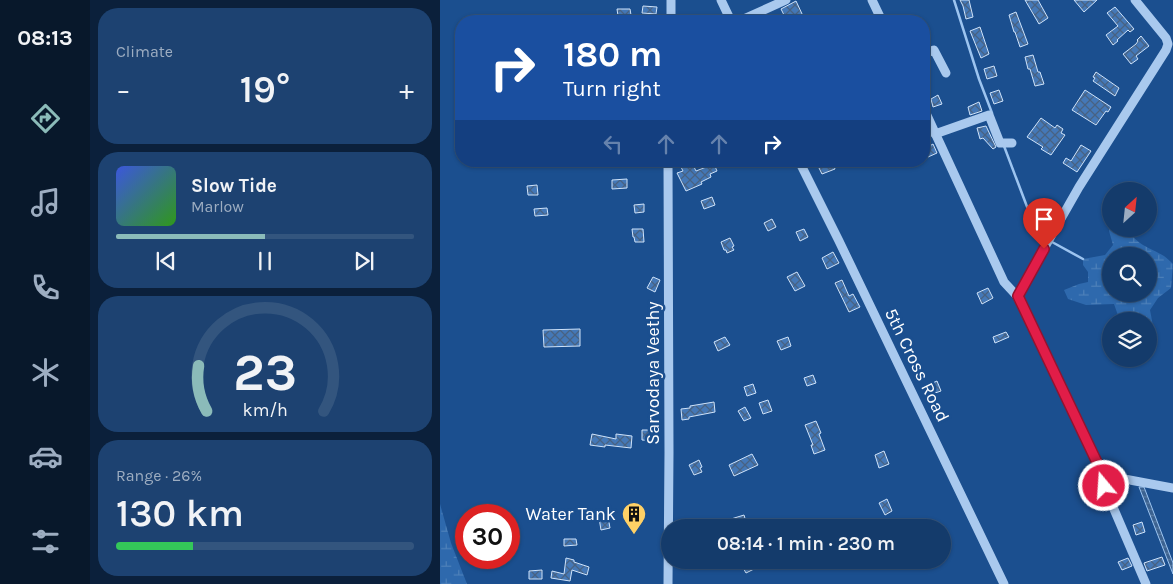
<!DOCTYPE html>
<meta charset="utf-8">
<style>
body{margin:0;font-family:Karla,sans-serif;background:#1d4271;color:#f1f3f6;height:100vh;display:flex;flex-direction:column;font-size:19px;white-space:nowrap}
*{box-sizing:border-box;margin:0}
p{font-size:16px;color:#9dadc1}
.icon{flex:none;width:28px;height:28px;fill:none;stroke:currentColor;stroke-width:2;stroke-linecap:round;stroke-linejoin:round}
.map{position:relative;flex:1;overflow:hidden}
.drawer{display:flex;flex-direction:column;gap:8px;padding:8px;background:#0b203b;width:350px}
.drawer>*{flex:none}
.guide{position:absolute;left:15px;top:15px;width:475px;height:152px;border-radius:20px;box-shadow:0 1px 4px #0004,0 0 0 1px #33557e;background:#1a4fa0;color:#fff;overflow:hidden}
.needle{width:32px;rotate:27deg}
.fabs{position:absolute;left:662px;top:182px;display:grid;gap:10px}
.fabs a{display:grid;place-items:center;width:55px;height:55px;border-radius:50%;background:#143b6b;box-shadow:0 1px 4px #0004,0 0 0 1px #33557e;font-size:25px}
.speed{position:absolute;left:15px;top:504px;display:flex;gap:10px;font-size:25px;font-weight:700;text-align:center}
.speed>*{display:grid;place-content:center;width:65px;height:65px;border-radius:50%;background:#143b6b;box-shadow:0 1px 4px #0004,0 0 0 1px #33557e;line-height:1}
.speed .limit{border:8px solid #d22;background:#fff;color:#111}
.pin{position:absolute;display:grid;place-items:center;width:42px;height:42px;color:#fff;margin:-51px -21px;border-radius:50% 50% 50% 0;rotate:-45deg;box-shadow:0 0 5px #0007}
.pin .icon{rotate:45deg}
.me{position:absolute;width:55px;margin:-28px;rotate:342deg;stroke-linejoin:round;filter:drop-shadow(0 0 4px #0008)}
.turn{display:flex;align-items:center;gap:18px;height:105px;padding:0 25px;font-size:22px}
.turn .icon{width:65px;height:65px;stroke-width:2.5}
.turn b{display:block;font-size:35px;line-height:42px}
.lanes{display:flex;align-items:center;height:48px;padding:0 25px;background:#0003;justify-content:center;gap:25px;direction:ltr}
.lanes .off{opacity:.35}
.big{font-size:38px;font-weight:600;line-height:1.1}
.drawer .tile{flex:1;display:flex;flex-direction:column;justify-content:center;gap:8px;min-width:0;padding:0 18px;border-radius:20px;background:#1d4271}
.drawer .dial{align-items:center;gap:0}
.dial svg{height:130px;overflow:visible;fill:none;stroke:#33557e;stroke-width:7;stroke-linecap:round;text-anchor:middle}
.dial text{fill:#f1f3f6;stroke:none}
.song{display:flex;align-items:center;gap:15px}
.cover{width:60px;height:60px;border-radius:8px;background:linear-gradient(135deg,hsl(230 70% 55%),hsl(110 70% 35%))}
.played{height:5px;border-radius:2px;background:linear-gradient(90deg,#8bbbb9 50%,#33557e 50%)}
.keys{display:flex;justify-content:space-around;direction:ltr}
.heat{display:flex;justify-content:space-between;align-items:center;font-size:28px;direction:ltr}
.charge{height:8px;border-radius:4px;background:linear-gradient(90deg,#34c759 26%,#33557e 0)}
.trip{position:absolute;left:221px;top:519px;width:290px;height:50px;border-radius:25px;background:#143b6b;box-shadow:0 1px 4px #0004,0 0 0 1px #33557e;font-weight:600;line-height:50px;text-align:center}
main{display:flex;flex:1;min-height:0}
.dock{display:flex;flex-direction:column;width:90px;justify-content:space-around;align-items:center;background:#08182b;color:#9dadc1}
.dock .icon{width:35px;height:35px}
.dock .current{color:#8bbbb9}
.dock b{font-size:22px;color:#f1f3f6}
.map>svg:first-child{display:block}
</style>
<main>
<nav class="dock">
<b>08:13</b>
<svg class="icon current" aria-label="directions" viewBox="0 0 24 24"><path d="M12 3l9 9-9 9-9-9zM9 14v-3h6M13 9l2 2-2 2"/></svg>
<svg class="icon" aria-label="music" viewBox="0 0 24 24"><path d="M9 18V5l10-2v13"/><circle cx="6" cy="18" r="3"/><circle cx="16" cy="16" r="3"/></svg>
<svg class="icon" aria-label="phone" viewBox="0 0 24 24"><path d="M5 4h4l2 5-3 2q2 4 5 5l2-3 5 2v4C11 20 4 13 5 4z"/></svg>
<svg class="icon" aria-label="climate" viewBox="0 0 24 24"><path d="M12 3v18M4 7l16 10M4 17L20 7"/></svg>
<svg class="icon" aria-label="car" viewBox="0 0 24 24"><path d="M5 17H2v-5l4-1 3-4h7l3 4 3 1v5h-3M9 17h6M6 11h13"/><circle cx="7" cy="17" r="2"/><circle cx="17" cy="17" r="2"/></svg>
<svg class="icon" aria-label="filters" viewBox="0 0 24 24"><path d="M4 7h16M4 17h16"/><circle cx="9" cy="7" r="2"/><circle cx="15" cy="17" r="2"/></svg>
</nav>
<section class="drawer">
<div class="tile"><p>Climate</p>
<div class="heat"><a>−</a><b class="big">19°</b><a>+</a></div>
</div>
<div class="tile">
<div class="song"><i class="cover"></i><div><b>Slow Tide</b><p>Marlow</p></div></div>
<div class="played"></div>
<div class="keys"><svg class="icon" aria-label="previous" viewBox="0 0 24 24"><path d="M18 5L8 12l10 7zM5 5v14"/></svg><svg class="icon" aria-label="pause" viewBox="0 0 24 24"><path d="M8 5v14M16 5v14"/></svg><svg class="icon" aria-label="next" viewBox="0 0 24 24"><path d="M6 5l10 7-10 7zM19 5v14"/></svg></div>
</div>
<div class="tile dial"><svg viewBox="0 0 100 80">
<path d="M14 69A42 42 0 1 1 86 69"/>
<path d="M14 69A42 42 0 0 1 9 41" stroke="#8bbbb9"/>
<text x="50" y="56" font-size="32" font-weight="700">23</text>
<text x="50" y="72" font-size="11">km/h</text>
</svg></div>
<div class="tile"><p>Range · 26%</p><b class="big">130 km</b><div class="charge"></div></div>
</section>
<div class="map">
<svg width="733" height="584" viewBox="0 0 733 584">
<defs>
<pattern id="wetland-marsh" width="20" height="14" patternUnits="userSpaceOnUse" patternTransform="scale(1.25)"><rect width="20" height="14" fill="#2e69ad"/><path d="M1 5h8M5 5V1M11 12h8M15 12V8" fill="none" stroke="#4d80b9"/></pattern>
<pattern id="water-rules" width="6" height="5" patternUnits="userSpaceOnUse" patternTransform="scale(1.25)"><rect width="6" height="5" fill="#3c6290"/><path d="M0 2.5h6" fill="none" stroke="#597aa1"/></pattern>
<pattern id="building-cross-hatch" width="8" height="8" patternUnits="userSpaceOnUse" patternTransform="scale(1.25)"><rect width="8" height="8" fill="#4478b7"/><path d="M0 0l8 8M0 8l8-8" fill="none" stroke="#486282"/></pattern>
</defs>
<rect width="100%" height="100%" fill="#1b4f8f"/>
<!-- wetland -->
<g fill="url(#wetland-marsh)" fill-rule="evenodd">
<path d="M670 217H671V229H689C694 244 711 248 724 256 727 258 730 261 733 264L731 288 718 298 710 310 716 342 709 348V321H680L674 304 646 305 628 299 624 290 639 284 648 282V272L643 265V259L665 255 673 245 669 231ZM671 256H709V294H671Z"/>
<polygon points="0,504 11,543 27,584 0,584"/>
</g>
<!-- water -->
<polygon fill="url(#water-rules)" stroke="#9cc4f0" points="699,487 704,487 733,563 733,574"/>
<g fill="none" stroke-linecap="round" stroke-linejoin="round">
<!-- stream -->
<g stroke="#9cc4f0" stroke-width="2.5">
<polyline points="514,0 539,79 552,113"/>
<polyline points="564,146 597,233 607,239"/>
<polyline points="612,242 643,259"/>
</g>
</g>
<!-- building -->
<g fill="url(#building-cross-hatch)" stroke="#cfe3fa">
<polygon points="520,0 529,0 533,17 526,19 523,6"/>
<polygon points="585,0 598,0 608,18 599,24"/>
<polygon points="634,0 657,0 644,12"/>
<polygon points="356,1 363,16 352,21 347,21 341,9"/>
<polygon points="203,6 217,7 216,14 202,13"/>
<polygon points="675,7 694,29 690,32 688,30 677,40 678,41 673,45 666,35 678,26 667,13"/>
<polygon points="177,9 190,9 191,15 178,16"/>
<polygon points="576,12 588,44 580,47 575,32 574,32 569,15"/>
<polygon points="540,27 549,54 541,58 530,31"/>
<polygon points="701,36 709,46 696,56 698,59 691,64 683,54 696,44 698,41 697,40"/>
<polygon points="593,55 598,72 600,72 604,84 595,86 590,69 588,69 585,57"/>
<polygon points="554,66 557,76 547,79 544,69"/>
<polygon points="656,72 679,88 675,96 653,81 655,78 653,77"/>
<polygon points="559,90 563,101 554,104 550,93"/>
<polygon points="645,90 671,107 668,112 666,111 656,125 632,110"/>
<polygon points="498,95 502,104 493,107 491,99"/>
<polygon points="539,102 542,111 530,115 528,107"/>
<polygon points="601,118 615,128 617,125 623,129 621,133 625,135 611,155 601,149 603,147 587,137"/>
<polygon points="546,126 556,147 553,149 543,138 540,139 537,128"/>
<polygon points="493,144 497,153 488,157 486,148"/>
<polygon points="641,145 651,151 637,172 623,163 626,158 631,161"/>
<polygon points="238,161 251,161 256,171 274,164 277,171 270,174 271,177 261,182 262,184 246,191 237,173 243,171"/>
<polygon points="389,161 406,161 394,166 395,169 382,174 378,166"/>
<polygon points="187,179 187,188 172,189 172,180"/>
<polygon points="97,185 98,195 88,195 87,186"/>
<polygon points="272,197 275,205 264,209 261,201"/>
<polygon points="204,204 204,212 195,213 194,205"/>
<polygon points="107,208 108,215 95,216 94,209"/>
<polygon points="332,219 336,227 328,231 324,223"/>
<polygon points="192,229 203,229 204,242 195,242 194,237 193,237"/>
<polygon points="364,229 368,237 360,241 356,232"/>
<polygon points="290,238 294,246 292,247 294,250 287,253 286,250 284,250 281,242"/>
<polygon points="393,252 399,263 387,269 382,258"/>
<polygon points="357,272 365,286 355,291 347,277"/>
<polygon points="213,277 220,280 215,292 207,288"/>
<polygon points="402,280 409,296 413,294 420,307 409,312 395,283"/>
<polygon points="548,288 553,298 542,304 537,293"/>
<polygon points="140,329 140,346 104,347 103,330"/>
<polygon points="566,332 569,337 555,343 553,337"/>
<polygon points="285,337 290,345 278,351 274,342"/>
<polygon points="348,337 351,346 341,350 337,341"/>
<polygon points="373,375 376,383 367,386 364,378"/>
<polygon points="497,381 501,391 492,394 488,385"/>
<polygon points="313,384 316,393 307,396 304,387"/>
<polygon points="328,400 332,411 323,414 319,403"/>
<polygon points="274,402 275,412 249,417 249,419 242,420 241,409 250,408 250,406"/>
<polygon points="305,407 311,418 304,421 298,411"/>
<polygon points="376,421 381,433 379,434 385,450 374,454 371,445 373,445 365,425"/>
<polygon points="202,430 215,430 215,441 202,440"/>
<polygon points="152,434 176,439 176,434 192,436 191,448 165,445 165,447 150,445"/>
<polygon points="444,451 449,464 439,468 435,455"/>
<polygon points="312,454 318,465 294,476 289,465"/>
<polygon points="259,460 262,467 260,468 262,472 254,475 249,465"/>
<polygon points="447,499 452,511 445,515 439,503"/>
<polygon points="167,511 170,528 161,530 158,512"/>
<polygon points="304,515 307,525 299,528 294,528 291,519"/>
<polygon points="702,522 705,532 696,535 693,525"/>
<polygon points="124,539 136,539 137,545 124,546"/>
<polygon points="722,557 725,565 707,571 704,563"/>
<polygon points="126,558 134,560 134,562 149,567 147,575 132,570 130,581 111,578 112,571 124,574"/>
<polygon points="688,558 692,566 682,570 678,562"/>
<polygon points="315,560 318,567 306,573 302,566"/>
<polygon points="102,570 102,579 89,579 89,571"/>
</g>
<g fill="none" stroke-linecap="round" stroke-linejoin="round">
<!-- minor -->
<g stroke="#a9c9ee" stroke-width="9">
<polyline points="281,0 291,21"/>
<polyline points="432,0 442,21"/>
<polyline points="231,21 231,0"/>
<polyline points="299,21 346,0"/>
<polyline points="484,54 494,50 506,73"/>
<polyline points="484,109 564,282 577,296 663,475 664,486 706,584"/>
<polyline points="495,134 549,115 560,143 572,143"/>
<polyline points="359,161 399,241 564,584"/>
<polyline points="577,296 639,187 726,50 728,44 726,38 695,0"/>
<polyline points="663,475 733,488"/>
<polyline points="228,584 229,452 228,161"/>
</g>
</g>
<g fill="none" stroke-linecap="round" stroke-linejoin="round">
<!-- route casing -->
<g stroke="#92132f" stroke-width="12">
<polyline id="route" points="604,249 578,296 663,475 664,486"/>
</g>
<!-- route -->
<use href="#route" stroke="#e11d48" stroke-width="9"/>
</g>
<!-- icons -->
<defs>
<g id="building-pin" transform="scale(1.25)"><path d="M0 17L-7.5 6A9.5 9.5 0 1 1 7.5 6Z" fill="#ffd166" stroke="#1b4f8f"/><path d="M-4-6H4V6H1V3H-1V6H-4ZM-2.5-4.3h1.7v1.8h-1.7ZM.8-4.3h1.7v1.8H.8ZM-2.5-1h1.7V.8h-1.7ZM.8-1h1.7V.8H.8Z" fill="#111"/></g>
</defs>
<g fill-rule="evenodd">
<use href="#building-pin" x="194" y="514"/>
</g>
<g text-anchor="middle" stroke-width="5" stroke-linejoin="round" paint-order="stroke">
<!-- street labels -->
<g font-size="18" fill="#fff" stroke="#1b4f8f">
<text transform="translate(477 365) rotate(64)" y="6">5th Cross Road</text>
<text transform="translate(213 373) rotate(-90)" y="6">Sarvodaya Veethy</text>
</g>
<!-- poi labels -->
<g font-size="18" fill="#fff" stroke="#1b4f8f" text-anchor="end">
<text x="176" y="520">Water Tank</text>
</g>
</g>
</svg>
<div class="fabs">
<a><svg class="needle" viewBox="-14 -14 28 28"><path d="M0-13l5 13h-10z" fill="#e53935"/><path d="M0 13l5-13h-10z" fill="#9dadc1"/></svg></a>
<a><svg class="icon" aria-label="search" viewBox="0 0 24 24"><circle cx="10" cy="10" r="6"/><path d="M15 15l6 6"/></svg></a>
<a><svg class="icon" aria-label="layers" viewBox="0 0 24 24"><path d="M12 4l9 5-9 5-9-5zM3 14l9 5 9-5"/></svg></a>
</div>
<div class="speed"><div class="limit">30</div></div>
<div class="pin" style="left:604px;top:249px;background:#d93025"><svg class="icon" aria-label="arrive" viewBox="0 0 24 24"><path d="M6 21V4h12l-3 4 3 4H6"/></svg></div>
<svg class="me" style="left:664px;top:486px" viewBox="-20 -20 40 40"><circle r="17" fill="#e11d48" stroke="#fff" stroke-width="3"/><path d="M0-11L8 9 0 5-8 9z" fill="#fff"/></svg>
<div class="trip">08:14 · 1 min · 230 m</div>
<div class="guide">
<div class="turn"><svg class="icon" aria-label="right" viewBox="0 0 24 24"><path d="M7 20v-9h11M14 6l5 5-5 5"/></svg><div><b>180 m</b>Turn right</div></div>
<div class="lanes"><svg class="icon off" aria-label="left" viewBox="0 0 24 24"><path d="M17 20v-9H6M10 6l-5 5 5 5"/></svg><svg class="icon off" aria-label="ahead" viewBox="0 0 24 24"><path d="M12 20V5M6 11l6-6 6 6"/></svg><svg class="icon off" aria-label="ahead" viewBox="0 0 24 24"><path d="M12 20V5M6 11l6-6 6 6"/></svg><svg class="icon" aria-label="right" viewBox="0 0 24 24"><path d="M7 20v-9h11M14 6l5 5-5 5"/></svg></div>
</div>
</div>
</main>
